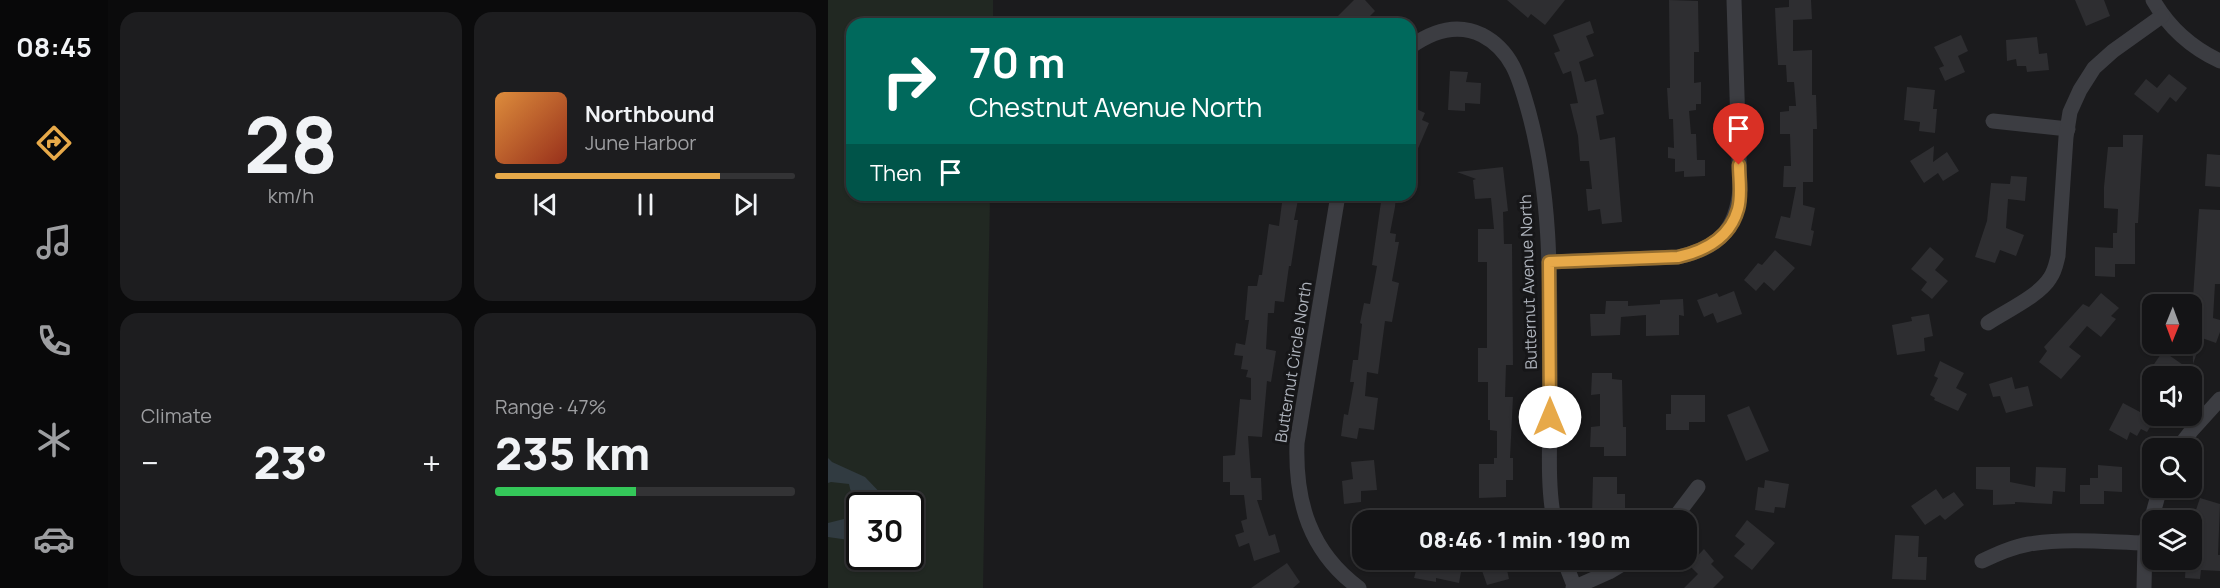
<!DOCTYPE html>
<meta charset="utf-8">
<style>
body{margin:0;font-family:Manrope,sans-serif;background:#1d1d1f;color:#f1f3f6;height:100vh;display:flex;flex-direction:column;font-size:22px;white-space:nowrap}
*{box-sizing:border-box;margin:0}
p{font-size:20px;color:#9d9ea1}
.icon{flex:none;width:33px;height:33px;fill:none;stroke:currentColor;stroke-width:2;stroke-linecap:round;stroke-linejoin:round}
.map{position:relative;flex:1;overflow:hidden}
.panel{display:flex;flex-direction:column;gap:12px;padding:12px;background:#0b0b0c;width:720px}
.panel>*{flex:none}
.top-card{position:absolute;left:18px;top:18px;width:570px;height:183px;border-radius:18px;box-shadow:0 2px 4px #0004,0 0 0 2px #333335;background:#00695c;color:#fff;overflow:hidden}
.needle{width:39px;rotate:181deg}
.controls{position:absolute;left:1314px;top:294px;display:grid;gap:12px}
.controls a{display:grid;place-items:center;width:60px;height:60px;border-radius:12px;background:#141416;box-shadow:0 2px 4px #0004,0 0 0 2px #333335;font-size:30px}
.speed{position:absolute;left:18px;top:492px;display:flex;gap:12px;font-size:30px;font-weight:700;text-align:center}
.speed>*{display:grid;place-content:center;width:78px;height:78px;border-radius:50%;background:#141416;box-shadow:0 2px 4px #0004,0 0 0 2px #333335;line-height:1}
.speed .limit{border:3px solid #111;border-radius:9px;background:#fff;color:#111}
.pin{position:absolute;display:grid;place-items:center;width:51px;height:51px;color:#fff;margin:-62px -26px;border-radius:50% 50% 50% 0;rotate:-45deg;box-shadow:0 0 6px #0007}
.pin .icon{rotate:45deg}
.me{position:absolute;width:66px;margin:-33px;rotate:0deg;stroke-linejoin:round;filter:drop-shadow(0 0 4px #0008)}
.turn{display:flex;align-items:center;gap:21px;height:126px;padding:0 24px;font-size:27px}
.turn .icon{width:78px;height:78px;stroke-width:2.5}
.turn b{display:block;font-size:42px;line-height:51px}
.then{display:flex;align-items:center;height:57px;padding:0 24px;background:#0003;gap:12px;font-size:22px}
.big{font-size:45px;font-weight:800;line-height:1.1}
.panel .widget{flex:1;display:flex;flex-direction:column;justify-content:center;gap:9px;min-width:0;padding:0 21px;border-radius:18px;background:#1d1d1f}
.panel .dial{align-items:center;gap:0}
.dial b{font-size:78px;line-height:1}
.song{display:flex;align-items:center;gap:18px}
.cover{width:72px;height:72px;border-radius:9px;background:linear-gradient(135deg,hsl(30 70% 55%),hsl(10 70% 35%))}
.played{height:6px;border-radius:3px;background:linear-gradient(90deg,#e7a949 75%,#333335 75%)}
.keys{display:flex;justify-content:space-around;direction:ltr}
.heat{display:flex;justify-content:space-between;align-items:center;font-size:33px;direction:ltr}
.charge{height:9px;border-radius:4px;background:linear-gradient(90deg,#34c759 47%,#333335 0)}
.panel .tiles{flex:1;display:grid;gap:12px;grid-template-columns:repeat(2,1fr)}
.trip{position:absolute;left:524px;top:510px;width:345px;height:60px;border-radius:18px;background:#141416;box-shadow:0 2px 4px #0004,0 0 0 2px #333335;font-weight:800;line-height:60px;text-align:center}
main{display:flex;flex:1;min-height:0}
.tab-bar{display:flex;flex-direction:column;width:108px;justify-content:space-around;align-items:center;background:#080809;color:#9d9ea1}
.tab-bar .icon{width:42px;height:42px}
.tab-bar .on{color:#e7a949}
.tab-bar b{font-size:27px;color:#f1f3f6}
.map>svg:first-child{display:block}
</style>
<main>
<nav class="tab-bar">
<b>08:45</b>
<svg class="icon on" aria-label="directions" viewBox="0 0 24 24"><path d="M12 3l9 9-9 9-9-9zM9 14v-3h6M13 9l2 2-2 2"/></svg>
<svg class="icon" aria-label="music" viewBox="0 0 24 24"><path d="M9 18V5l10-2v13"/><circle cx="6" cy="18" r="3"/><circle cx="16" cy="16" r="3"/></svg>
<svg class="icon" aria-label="phone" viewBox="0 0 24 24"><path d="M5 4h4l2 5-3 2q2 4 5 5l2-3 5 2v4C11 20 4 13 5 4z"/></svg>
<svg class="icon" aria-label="climate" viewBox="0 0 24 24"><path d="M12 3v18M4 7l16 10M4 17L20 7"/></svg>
<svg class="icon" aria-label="car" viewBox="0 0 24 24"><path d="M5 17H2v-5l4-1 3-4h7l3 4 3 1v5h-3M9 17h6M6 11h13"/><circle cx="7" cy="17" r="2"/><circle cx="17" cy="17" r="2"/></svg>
</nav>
<section class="panel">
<div class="tiles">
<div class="widget dial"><b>28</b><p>km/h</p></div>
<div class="widget">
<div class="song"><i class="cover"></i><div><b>Northbound</b><p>June Harbor</p></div></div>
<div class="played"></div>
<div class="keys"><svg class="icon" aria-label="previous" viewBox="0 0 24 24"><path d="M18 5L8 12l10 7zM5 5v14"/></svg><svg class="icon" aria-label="pause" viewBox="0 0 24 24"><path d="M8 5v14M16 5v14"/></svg><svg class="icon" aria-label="next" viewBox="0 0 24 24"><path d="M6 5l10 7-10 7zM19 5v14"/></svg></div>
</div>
<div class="widget"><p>Climate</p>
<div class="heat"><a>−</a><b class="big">23°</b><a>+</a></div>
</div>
<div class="widget"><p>Range · 47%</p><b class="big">235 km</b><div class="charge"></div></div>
</div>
</section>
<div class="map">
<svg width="1392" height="588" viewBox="0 0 1392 588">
<rect width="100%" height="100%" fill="#1b1b1d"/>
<!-- green -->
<path fill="#212822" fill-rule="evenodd" d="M0 0H165V24H24V195H162L155 588H0ZM32 506H82V556H32Z"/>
<!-- water -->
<polygon fill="#313b41" points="0,458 4,462 37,477 60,501 62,505 32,506 31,545 21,540 0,537 0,523 16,519 25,501 21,484 3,482 0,483"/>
<!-- building -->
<g fill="#2e2e31">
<polygon points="526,0 537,0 547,11 534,24 502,24"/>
<polygon points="679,0 737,0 717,25 703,14 700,18"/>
<polygon points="841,0 870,1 871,52 866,52 866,83 873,82 873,104 868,104 868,110 861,111 863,134 868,134 869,160 877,160 877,176 856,177 856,171 847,172 847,159 840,158 840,147 846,148 845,119 841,119 839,88 842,88"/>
<polygon points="961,0 983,0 984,19 965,20 965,51 984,50 984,95 988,95 989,129 985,129 985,182 975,182 975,205 987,208 983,230 986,231 983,246 947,238 953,216 962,218 968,187 955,187 956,166 963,166 962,134 952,134 952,112 961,111 961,106 968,106 966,82 959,82 958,65 950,65 948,30 947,8 961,7"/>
<polygon points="1247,0 1276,0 1282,16 1258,26"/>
<polygon points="762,21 766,33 758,36 766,56 751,62 757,82 768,79 776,114 768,116 772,140 787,137 794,222 774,224 772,209 760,211 758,189 764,189 761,161 752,161 750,136 742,104 750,103 743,71 735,74 726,53 732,51 725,35"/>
<polygon points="1133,35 1140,51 1130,56 1137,72 1117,81 1111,68 1116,66 1106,47"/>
<polygon points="1209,37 1211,54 1219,53 1221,70 1199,72 1198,66 1189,66 1188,59 1179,61 1178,40"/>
<polygon points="622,71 640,72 638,82 653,83 652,104 637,103 637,111 620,110"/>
<polygon points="1341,74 1359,88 1348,102 1342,97 1330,113 1306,94 1318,79 1329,88"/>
<polygon points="1079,87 1107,90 1105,109 1109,109 1107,133 1091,131 1092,122 1076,120"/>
<polygon points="582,106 597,113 594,120 601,123 582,167"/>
<polygon points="1295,135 1315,135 1310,223 1307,223 1307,264 1287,264 1287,277 1267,276 1267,247 1285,248 1285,233 1289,233 1290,209 1276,208 1276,187 1280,147 1295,147"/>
<polygon points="1106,146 1105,162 1119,152 1131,171 1115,181 1110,173 1096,183 1082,161"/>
<polygon points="1379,154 1392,155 1392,187 1377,186"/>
<polygon points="675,167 680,211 675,212 676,244 684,244 685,365 678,365 677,397 685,397 682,458 685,458 685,480 678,480 678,497 651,498 651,464 666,464 666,458 669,458 669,431 662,430 662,420 660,420 660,382 650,382 650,348 659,348 659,262 650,262 650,229 666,229 663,198 647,199 645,180 648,179 629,172"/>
<polygon points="1183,176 1199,177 1197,201 1180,199 1178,228 1196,235 1188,256 1172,250 1167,263 1147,257 1159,221 1163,183 1182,184"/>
<polygon points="455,195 471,195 466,220 470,220 463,266 461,266 456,302 447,301 446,313 440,313 438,349 448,351 443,382 439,381 434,437 420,436 423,478 433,478 434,500 429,500 441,536 447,534 452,552 426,561 421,543 411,547 407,535 416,532 413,521 419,519 416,495 402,495 402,482 395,482 395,456 407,455 412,399 423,400 423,378 418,377 420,370 413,369 415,356 406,355 408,343 417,345 421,320 417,320 420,286 429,286 431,275 434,275 441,224 451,226"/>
<polygon points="554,195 568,195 567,207 562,233 568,234 567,242 571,242 564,281 571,283 564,322 557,321 550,374 539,372 537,396 550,398 546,430 531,428 529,439 513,436 516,414 520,415 526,382 522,382 525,360 530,360 534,324 532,323 536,303 542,304 549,266 544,265"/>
<polygon points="1371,209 1392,210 1392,284 1387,284 1385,318 1392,320 1392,332 1388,343 1374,338 1365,364 1364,313"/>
<polygon points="1102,247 1116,259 1107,270 1120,281 1104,299 1093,290 1099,282 1083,269"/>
<polygon points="947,250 967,268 946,291 936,282 928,291 916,280 930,263 934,265"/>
<polygon points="906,291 914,314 889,323 885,313 876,317 869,300 889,293 891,297"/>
<polygon points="1273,293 1291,308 1283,316 1288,319 1273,337 1259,326 1241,347 1253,356 1233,379 1211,362 1219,351 1216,347 1255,304 1261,307"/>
<polygon points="855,299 856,316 851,315 851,335 818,336 818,315 793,317 792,335 763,336 762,314 777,314 778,301 800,301 800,306 832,304 832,300"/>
<polygon points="1101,314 1105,336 1096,338 1097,351 1069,355 1064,325 1084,321 1083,317"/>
<polygon points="1335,351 1371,376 1318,376"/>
<polygon points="1112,361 1136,373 1128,388 1139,394 1130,411 1106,400 1107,398 1102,395 1110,378 1106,376"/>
<polygon points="764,373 784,373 784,379 794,380 795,427 798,427 798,456 776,456 776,447 762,447 763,427 772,426 772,394 763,395"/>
<polygon points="1184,377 1187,389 1200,386 1205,406 1178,413 1172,396 1165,397 1161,384"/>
<polygon points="1324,388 1324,416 1329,416 1319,432 1313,429 1309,436 1302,432 1299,440 1281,430 1295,403 1312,412"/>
<polygon points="843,395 877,395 877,422 861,422 861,430 838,430 838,414 843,414"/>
<polygon points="921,406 941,451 918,461 899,415"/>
<polygon points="546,460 549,490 533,491 533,502 516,504 514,481 525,479 523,462"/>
<polygon points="1270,465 1294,467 1294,492 1276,491 1276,504 1252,504 1252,485 1262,485 1262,478 1270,478"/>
<polygon points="1148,467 1182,467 1182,482 1207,487 1208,467 1238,468 1237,492 1225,491 1224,504 1187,502 1187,504 1165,505 1165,490 1148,489"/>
<polygon points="765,477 789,477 789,494 797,494 797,509 792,508 792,520 771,520 771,515 764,515"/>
<polygon points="937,480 961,484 957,508 947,507 946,513 927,510 930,487 936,488"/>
<polygon points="1108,489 1115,499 1126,492 1136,505 1117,520 1112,515 1097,525 1083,506"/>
<polygon points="1372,498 1392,504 1390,555 1392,555 1392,571 1373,570 1372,579 1357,578 1358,560 1364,560 1365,554 1368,520 1365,519"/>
<polygon points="919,520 947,543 924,570 906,556 917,544 907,536"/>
<polygon points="1067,535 1091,536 1090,557 1099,557 1098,580 1064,579"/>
<polygon points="876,549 886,561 883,564 896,577 885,588 856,588 870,574 861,565"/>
<polygon points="591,560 627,560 635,561 631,583 608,578 608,582 586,578"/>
<polygon points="654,560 702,560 703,563 679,570 681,579 659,585 652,565 656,566"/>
<polygon points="459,563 472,582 465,588 423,588"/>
</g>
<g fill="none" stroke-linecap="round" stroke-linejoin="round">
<!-- minor -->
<g stroke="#3c3d42" stroke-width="15">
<path d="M1325 0C1341 28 1364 48 1392 61"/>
<path d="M582 47C603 32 628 22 654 35 685 51 692 81 701 113 727 209 721 309 722 407 722 444 719 484 726 520"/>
<polyline points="1165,121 1240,129"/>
<path d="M510 195 469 443C467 502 482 552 531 588"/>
<path d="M721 262 850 257C890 248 908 231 912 189L906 0"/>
<path d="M1160 323C1178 311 1211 296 1222 278 1227 271 1228 264 1230 256L1238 137 1242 112 1252 90 1266 68 1285 51 1334 16"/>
<polyline points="1350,448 1364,430 1392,399"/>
<polyline points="845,520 870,487"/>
<polyline points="736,560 747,588"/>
<path d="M1154 561C1169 554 1184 547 1201 544 1239 538 1279 542 1317 543"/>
<polyline points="745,588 781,572 801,560"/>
<polyline points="1316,588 1317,543 1332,488"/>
</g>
</g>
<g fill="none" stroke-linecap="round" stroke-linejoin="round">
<!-- route casing -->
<g stroke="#966e2f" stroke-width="15">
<path id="route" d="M722 417 721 262 850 257C877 251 902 238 910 209 914 195 911 179 911 165"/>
</g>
<!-- route -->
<use href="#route" stroke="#e7a949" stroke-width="10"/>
</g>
<g text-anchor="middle" stroke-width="6" stroke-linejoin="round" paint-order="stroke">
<!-- street labels -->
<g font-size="16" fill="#aeb3bc" stroke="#161618">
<text transform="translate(700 282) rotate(-92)" y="6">Butternut Avenue North</text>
<text transform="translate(465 362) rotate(-81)" y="6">Butternut Circle North</text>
</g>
</g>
</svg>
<div class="controls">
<a><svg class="needle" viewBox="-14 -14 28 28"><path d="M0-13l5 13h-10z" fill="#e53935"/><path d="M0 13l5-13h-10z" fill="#9d9ea1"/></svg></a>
<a><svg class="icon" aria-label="sound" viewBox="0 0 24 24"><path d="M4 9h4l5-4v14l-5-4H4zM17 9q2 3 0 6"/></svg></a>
<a><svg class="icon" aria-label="search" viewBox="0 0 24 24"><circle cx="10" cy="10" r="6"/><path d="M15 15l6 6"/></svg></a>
<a><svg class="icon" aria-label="layers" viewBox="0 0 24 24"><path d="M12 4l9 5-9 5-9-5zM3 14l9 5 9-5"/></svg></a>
</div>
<div class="speed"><div class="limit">30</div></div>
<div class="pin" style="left:911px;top:165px;background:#d93025"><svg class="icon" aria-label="arrive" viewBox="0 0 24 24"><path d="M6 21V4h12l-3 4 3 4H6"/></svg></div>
<svg class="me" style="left:722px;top:417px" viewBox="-20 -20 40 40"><circle r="19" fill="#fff"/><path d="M0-13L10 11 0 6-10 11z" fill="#e7a949"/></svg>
<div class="trip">08:46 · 1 min · 190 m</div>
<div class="top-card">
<div class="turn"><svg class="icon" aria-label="right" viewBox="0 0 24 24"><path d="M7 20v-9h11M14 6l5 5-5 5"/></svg><div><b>70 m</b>Chestnut Avenue North</div></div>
<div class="then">Then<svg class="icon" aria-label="arrive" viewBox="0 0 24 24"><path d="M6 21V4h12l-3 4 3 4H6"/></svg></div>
</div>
</div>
</main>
